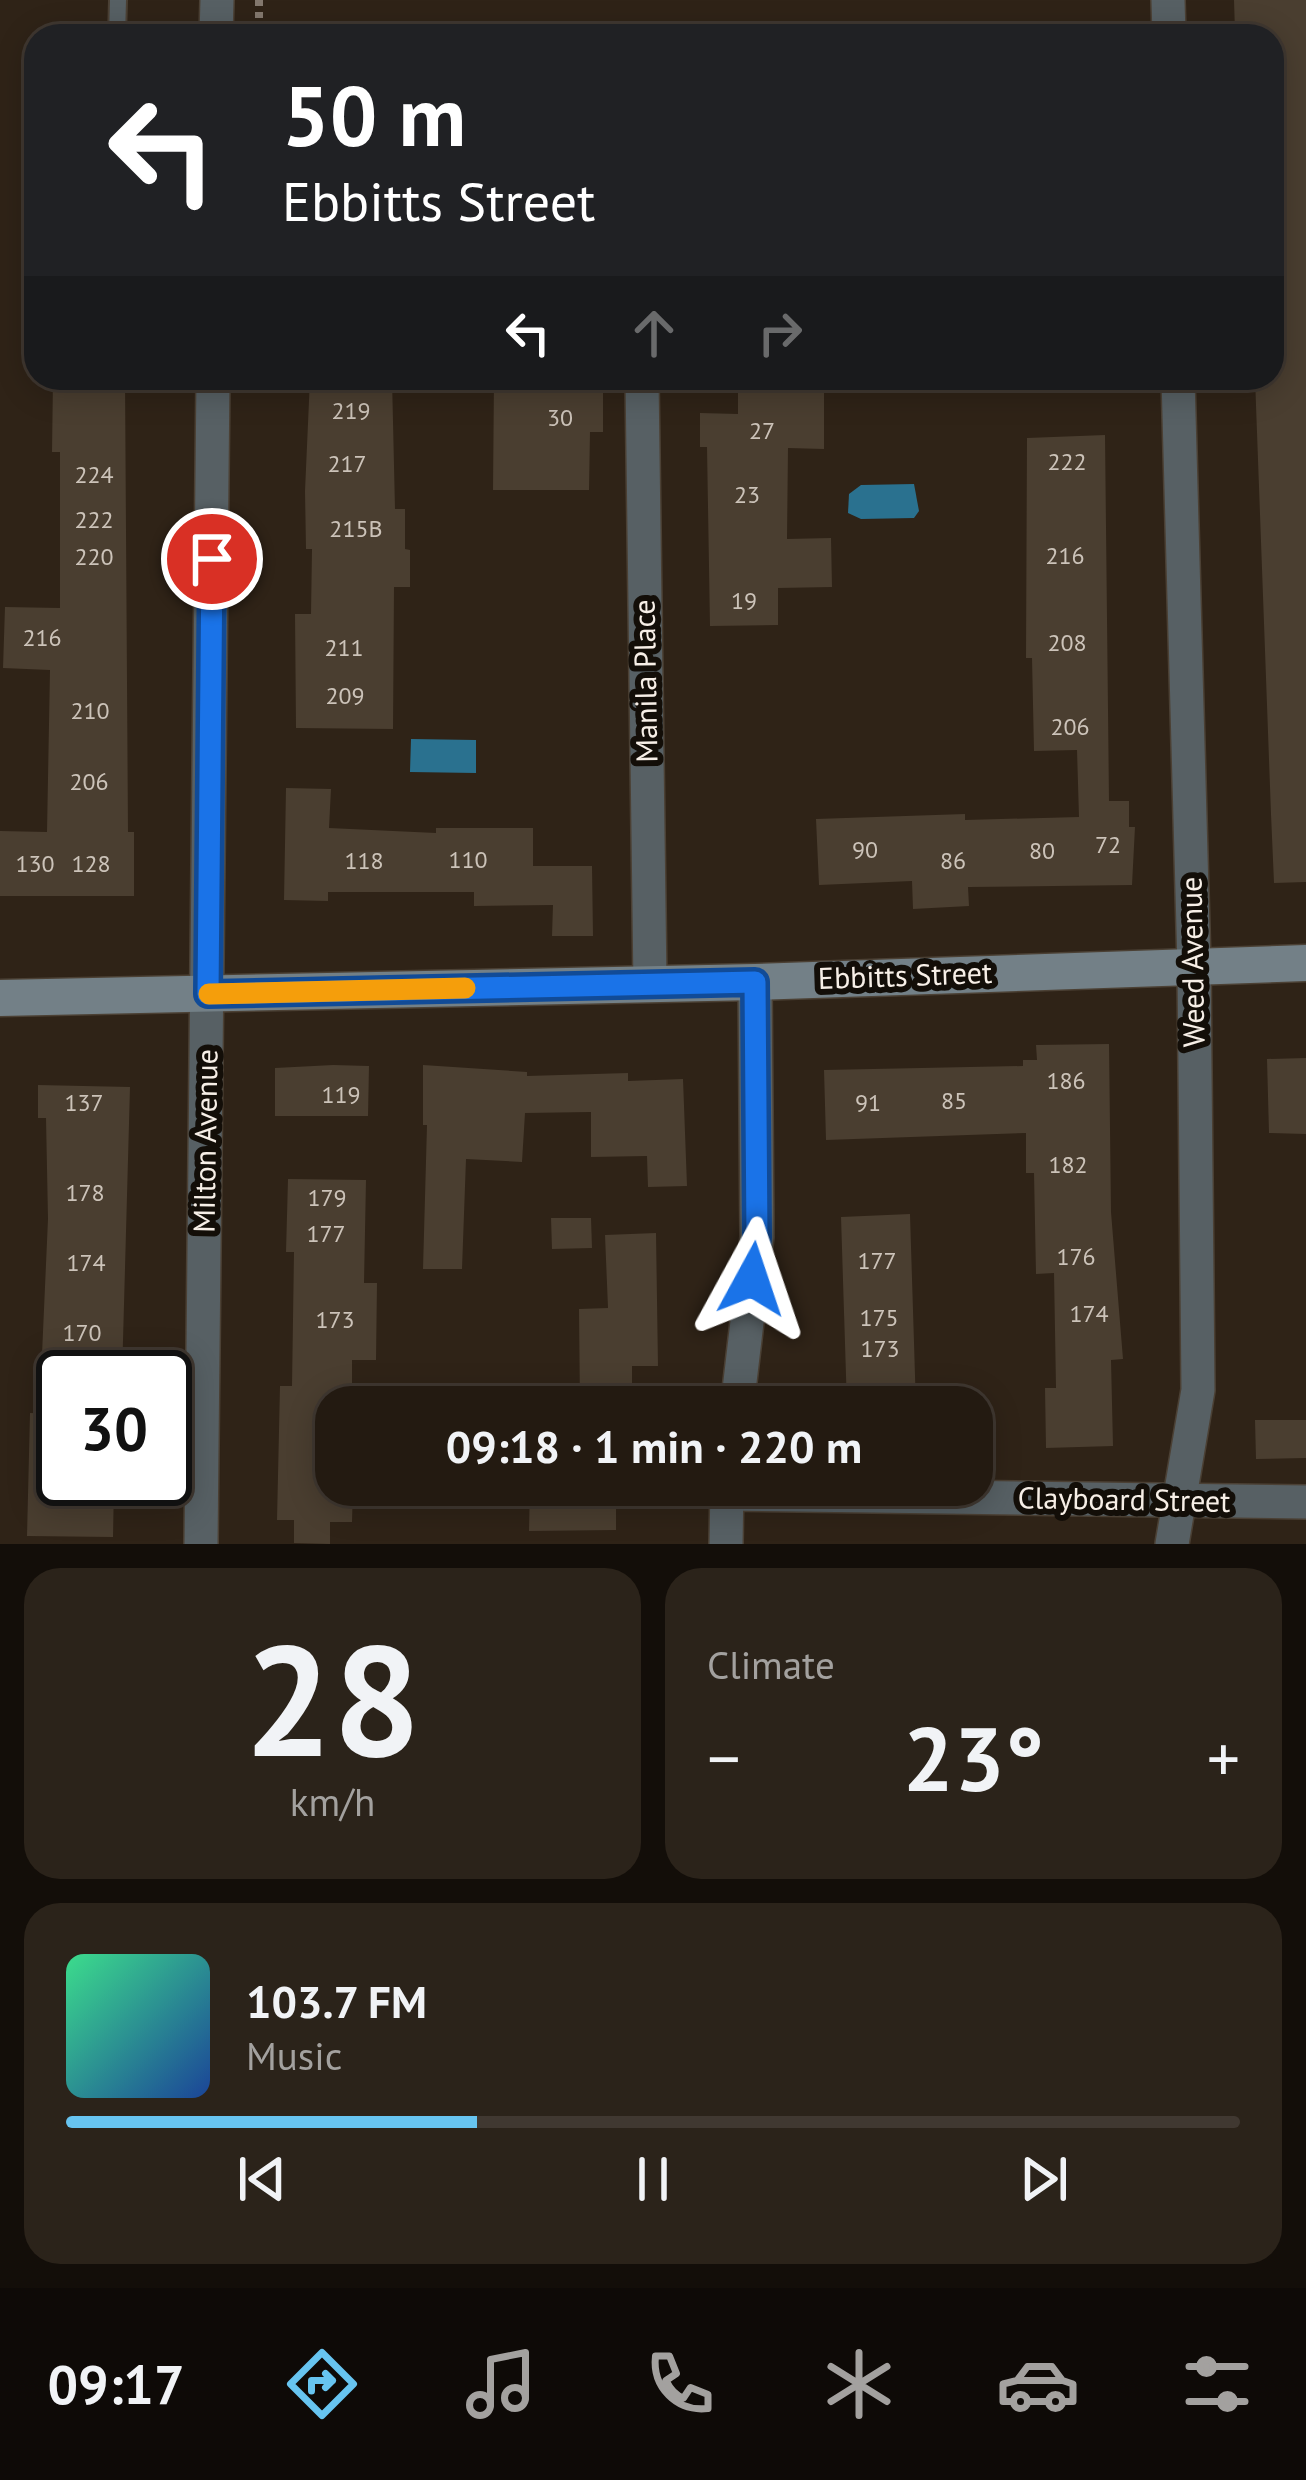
<!DOCTYPE html>
<meta charset="utf-8">
<style>
body{margin:0;font-family:"PT Sans",sans-serif;background:#2b231a;color:#f1f3f6;height:100vh;display:flex;flex-direction:column;font-size:45px;white-space:nowrap}
*{box-sizing:border-box;margin:0}
p{font-size:39px;color:#a3a19f}
.icon{flex:none;width:66px;height:66px;fill:none;stroke:currentColor;stroke-width:2;stroke-linecap:round;stroke-linejoin:round}
.map{position:relative;height:1544px;overflow:hidden}
.panel{display:flex;flex-direction:column;gap:24px;padding:24px;background:#130e09;flex:1}
.panel>*{flex:none}
.banner{position:absolute;left:24px;top:24px;width:1260px;height:366px;border-radius:36px;box-shadow:0 6px 30px #0003,0 0 0 3px #403831;background:#202124;color:#fff;overflow:hidden}
.speed{position:absolute;left:36px;top:1350px;display:flex;gap:24px;font-size:60px;font-weight:700;text-align:center}
.speed>*{display:grid;place-content:center;width:156px;height:156px;border-radius:50%;background:#231a11;box-shadow:0 6px 30px #0003,0 0 0 3px #403831;line-height:1}
.speed .limit{border:6px solid #111;border-radius:18px;background:#fff;color:#111}
.pin{position:absolute;display:grid;place-items:center;width:102px;height:102px;color:#fff;margin:-51px;border:6px solid #fff;border-radius:50%;box-shadow:0 3px 12px #0007}
.me{position:absolute;width:132px;margin:-66px;rotate:5deg;stroke-linejoin:round;filter:drop-shadow(0 0 9px #0008)}
.turn{display:flex;align-items:center;gap:42px;height:252px;padding:0 60px;font-size:54px}
.turn .icon{width:156px;height:156px;stroke-width:2.5}
.turn b{display:block;font-size:84px;line-height:102px}
.lanes{display:flex;align-items:center;height:114px;padding:0 60px;background:#0003;justify-content:center;gap:60px;direction:ltr}
.lanes .off{opacity:.35}
.big{font-size:90px;font-weight:800;line-height:1.1}
.panel .tile{flex:1;display:flex;flex-direction:column;justify-content:center;gap:18px;min-width:0;padding:0 42px;border-radius:36px;background:#2b231a}
.panel .dial{align-items:center;gap:0}
.dial b{font-size:156px;line-height:1}
.song{display:flex;align-items:center;gap:36px}
.cover{width:144px;height:144px;border-radius:18px;background:linear-gradient(135deg,hsl(150 70% 55%),hsl(220 70% 35%))}
.played{height:12px;border-radius:6px;background:linear-gradient(90deg,#67c4f0 35%,#403831 35%)}
.keys{display:flex;justify-content:space-around;direction:ltr}
.heat{display:flex;justify-content:space-between;align-items:center;font-size:66px;direction:ltr}
.panel .tiles{flex:1;display:grid;gap:24px;grid-template-columns:1fr 1fr}
.tile:last-child{grid-column:span 2}
.trip{position:absolute;left:315px;top:1386px;width:678px;height:120px;border-radius:36px;background:#231a11;box-shadow:0 6px 30px #0003,0 0 0 3px #403831;font-weight:800;line-height:120px;text-align:center}
.menu{display:flex;height:192px;justify-content:space-around;align-items:center;background:#0e0a07;color:#a3a19f}
.menu .icon{width:84px;height:84px}
.menu .active{color:#67c4f0}
.menu b{font-size:54px;color:#f1f3f6}
.map>svg:first-child{display:block}
</style>
<div class="map">
<svg width="1306" height="1544" viewBox="0 0 1306 1544">
<rect width="100%" height="100%" fill="#2f2317"/>
<!-- water -->
<g fill="#2a718f">
<polygon points="914,484 919,511 914,518 861,519 848,513 849,494 861,485"/>
<polygon points="411,739 476,740 476,773 410,772"/>
</g>
<!-- building -->
<g fill="#4a3e30">
<polygon points="1234,0 1306,0 1306,882 1274,883 1271,814 1255,378 1272,378 1272,31 1235,32"/>
<polygon points="53,378 125,378 128,832 134,832 134,896 0,896 0,831 47,832 50,670 3,668 5,607 60,608 60,452 52,452"/>
<polygon points="310,378 392,378 395,509 405,509 405,549 410,550 410,587 394,587 393,729 296,728 295,614 311,614 312,549 306,549 305,491"/>
<polygon points="494,378 523,378 523,393 603,393 603,432 590,432 589,490 493,490"/>
<polygon points="738,378 824,378 824,449 788,448 787,539 831,538 832,587 778,588 778,625 710,626 707,447 700,447 700,413 738,414"/>
<polygon points="1105,435 1109,801 1129,801 1129,827 1135,827 1132,885 968,887 969,906 913,909 912,881 819,885 816,819 965,814 965,820 1079,817 1077,750 1034,751 1032,658 1026,658 1027,438"/>
<polygon points="286,788 331,789 329,828 436,833 436,828 533,828 533,866 592,866 593,936 552,936 553,905 474,906 474,892 328,892 328,901 284,900"/>
<polygon points="1109,1044 1111,1212 1123,1359 1111,1360 1113,1446 1046,1448 1045,1388 1056,1388 1054,1273 1036,1274 1034,1173 1026,1173 1026,1133 826,1140 824,1070 1023,1066 1023,1060 1037,1060 1036,1045"/>
<polygon points="1306,1058 1306,1134 1269,1133 1267,1059"/>
<polygon points="333,1065 369,1066 368,1116 275,1116 275,1068"/>
<polygon points="423,1065 527,1072 527,1076 628,1073 628,1081 683,1079 687,1186 648,1187 647,1156 591,1157 591,1112 525,1113 522,1162 466,1159 462,1269 423,1269 427,1125 423,1125"/>
<polygon points="38,1085 130,1087 122,1377 41,1377 48,1219 46,1118 38,1118"/>
<polygon points="288,1179 366,1180 364,1283 377,1283 376,1360 352,1360 352,1407 336,1407 336,1485 353,1485 352,1522 330,1522 330,1544 294,1543 294,1520 277,1520 280,1386 292,1386 294,1252 286,1252"/>
<polygon points="910,1214 916,1407 847,1407 841,1217"/>
<polygon points="551,1218 591,1218 592,1248 552,1249"/>
<polygon points="656,1233 658,1366 632,1366 632,1407 580,1407 579,1309 608,1308 605,1235"/>
<polygon points="30,1413 63,1414 63,1484 114,1485 113,1537 27,1536"/>
<polygon points="1255,1420 1306,1420 1306,1458 1256,1459"/>
<polygon points="530,1485 616,1485 616,1530 529,1531"/>
</g>
<g fill="none" stroke-linecap="round" stroke-linejoin="round">
<!-- lane casing -->
<g stroke="#4b4034" stroke-width="20">
<polyline id="lane" points="117,36 118,0"/>
</g>
<!-- street casing -->
<g stroke="#4b4034" stroke-width="36">
<g id="street">
<polyline points="1168,0 1169,36"/>
<polyline points="216,36 217,0"/>
<polyline points="642,378 650,984"/>
<polyline points="737,1407 757,1237 755,982"/>
<polyline points="726,1494 1306,1502"/>
<polyline points="201,1544 213,378"/>
<polyline points="726,1544 727,1485"/>
<polyline points="1172,1544 1198,1390 1194,965 1178,378"/>
</g>
</g>
<!-- secondary casing -->
<g stroke="#4b4034" stroke-width="39">
<polyline id="secondary" points="0,998 755,982 1306,963"/>
</g>
<!-- path -->
<polyline stroke="#83786e" stroke-width="8" stroke-dasharray="6 6" stroke-linecap="butt" points="259,0 259,36"/>
<!-- lane -->
<use href="#lane" stroke="#576064" stroke-width="16"/>
<!-- street -->
<use href="#street" stroke="#576064" stroke-width="33"/>
<!-- secondary -->
<use href="#secondary" stroke="#738087" stroke-width="36"/>
</g>
<g fill="none" stroke-linecap="round" stroke-linejoin="round">
<!-- route casing -->
<g stroke="#114b97" stroke-width="30">
<polyline id="route" points="212,559 208,994 755,982 757,1237 752,1279"/>
</g>
<!-- route -->
<use href="#route" stroke="#1a73e8" stroke-width="21"/>
<!-- slow -->
<polyline stroke="#f59e0b" stroke-width="21" points="209,994 465,988"/>
</g>
<g text-anchor="middle" stroke-width="12" stroke-linejoin="round" paint-order="stroke">
<!-- number labels -->
<g font-size="24" fill="#ccc3b9">
<text x="351" y="419">219</text>
<text x="560" y="426">30</text>
<text x="762" y="439">27</text>
<text x="1067" y="470">222</text>
<text x="347" y="472">217</text>
<text x="94" y="483">224</text>
<text x="747" y="503">23</text>
<text x="94" y="528">222</text>
<text x="356" y="537">215B</text>
<text x="1065" y="564">216</text>
<text x="94" y="565">220</text>
<text x="744" y="609">19</text>
<text x="42" y="646">216</text>
<text x="1067" y="651">208</text>
<text x="344" y="656">211</text>
<text x="345" y="704">209</text>
<text x="90" y="719">210</text>
<text x="1070" y="735">206</text>
<text x="89" y="790">206</text>
<text x="1108" y="853">72</text>
<text x="865" y="858">90</text>
<text x="1042" y="859">80</text>
<text x="468" y="868">110</text>
<text x="364" y="869">118</text>
<text x="953" y="869">86</text>
<text x="35" y="872">130</text>
<text x="91" y="872">128</text>
<text x="1066" y="1089">186</text>
<text x="341" y="1103">119</text>
<text x="954" y="1109">85</text>
<text x="84" y="1111">137</text>
<text x="868" y="1111">91</text>
<text x="1068" y="1173">182</text>
<text x="85" y="1201">178</text>
<text x="327" y="1206">179</text>
<text x="326" y="1242">177</text>
<text x="1076" y="1265">176</text>
<text x="877" y="1269">177</text>
<text x="86" y="1271">174</text>
<text x="1089" y="1322">174</text>
<text x="879" y="1326">175</text>
<text x="335" y="1328">173</text>
<text x="82" y="1341">170</text>
<text x="880" y="1357">173</text>
</g>
<!-- street labels -->
<g font-size="30" fill="#f7efe7" stroke="#130e08">
<text transform="translate(646 681) rotate(-91)" y="10">Manila Place</text>
<text transform="translate(1193 962) rotate(-91)" y="10">Weed Avenue</text>
<text transform="translate(905 976) rotate(-2)" y="10">Ebbitts Street</text>
<text transform="translate(206 1141) rotate(-89)" y="10">Milton Avenue</text>
<text transform="translate(1124 1500) rotate(1)" y="10">Clayboard Street</text>
</g>
</g>
</svg>
<div class="speed"><div class="limit">30</div></div>
<div class="pin" style="left:212px;top:559px;background:#d93025"><svg class="icon" aria-label="arrive" viewBox="0 0 24 24"><path d="M6 21V4h12l-3 4 3 4H6"/></svg></div>
<svg class="me" style="left:752px;top:1279px" viewBox="-20 -20 40 40"><path d="M0-17L14 15 0 8-14 15z" fill="#1a73e8" stroke="#fff" stroke-width="4"/></svg>
<div class="trip">09:18 · 1 min · 220 m</div>
<div class="banner">
<div class="turn"><svg class="icon" aria-label="left" viewBox="0 0 24 24"><path d="M17 20v-9H6M10 6l-5 5 5 5"/></svg><div><b>50 m</b>Ebbitts Street</div></div>
<div class="lanes"><svg class="icon" aria-label="left" viewBox="0 0 24 24"><path d="M17 20v-9H6M10 6l-5 5 5 5"/></svg><svg class="icon off" aria-label="ahead" viewBox="0 0 24 24"><path d="M12 20V5M6 11l6-6 6 6"/></svg><svg class="icon off" aria-label="right" viewBox="0 0 24 24"><path d="M7 20v-9h11M14 6l5 5-5 5"/></svg></div>
</div>
</div>
<section class="panel">
<div class="tiles">
<div class="tile dial"><b>28</b><p>km/h</p></div>
<div class="tile"><p>Climate</p>
<div class="heat"><a>−</a><b class="big">23°</b><a>+</a></div>
</div>
<div class="tile">
<div class="song"><i class="cover"></i><div><b>103.7 FM</b><p>Music</p></div></div>
<div class="played"></div>
<div class="keys"><svg class="icon" aria-label="previous" viewBox="0 0 24 24"><path d="M18 5L8 12l10 7zM5 5v14"/></svg><svg class="icon" aria-label="pause" viewBox="0 0 24 24"><path d="M8 5v14M16 5v14"/></svg><svg class="icon" aria-label="next" viewBox="0 0 24 24"><path d="M6 5l10 7-10 7zM19 5v14"/></svg></div>
</div>
</div>
</section>
<nav class="menu">
<b>09:17</b>
<svg class="icon active" aria-label="directions" viewBox="0 0 24 24"><path d="M12 3l9 9-9 9-9-9zM9 14v-3h6M13 9l2 2-2 2"/></svg>
<svg class="icon" aria-label="music" viewBox="0 0 24 24"><path d="M9 18V5l10-2v13"/><circle cx="6" cy="18" r="3"/><circle cx="16" cy="16" r="3"/></svg>
<svg class="icon" aria-label="phone" viewBox="0 0 24 24"><path d="M5 4h4l2 5-3 2q2 4 5 5l2-3 5 2v4C11 20 4 13 5 4z"/></svg>
<svg class="icon" aria-label="climate" viewBox="0 0 24 24"><path d="M12 3v18M4 7l16 10M4 17L20 7"/></svg>
<svg class="icon" aria-label="car" viewBox="0 0 24 24"><path d="M5 17H2v-5l4-1 3-4h7l3 4 3 1v5h-3M9 17h6M6 11h13"/><circle cx="7" cy="17" r="2"/><circle cx="17" cy="17" r="2"/></svg>
<svg class="icon" aria-label="filters" viewBox="0 0 24 24"><path d="M4 7h16M4 17h16"/><circle cx="9" cy="7" r="2"/><circle cx="15" cy="17" r="2"/></svg>
</nav>
